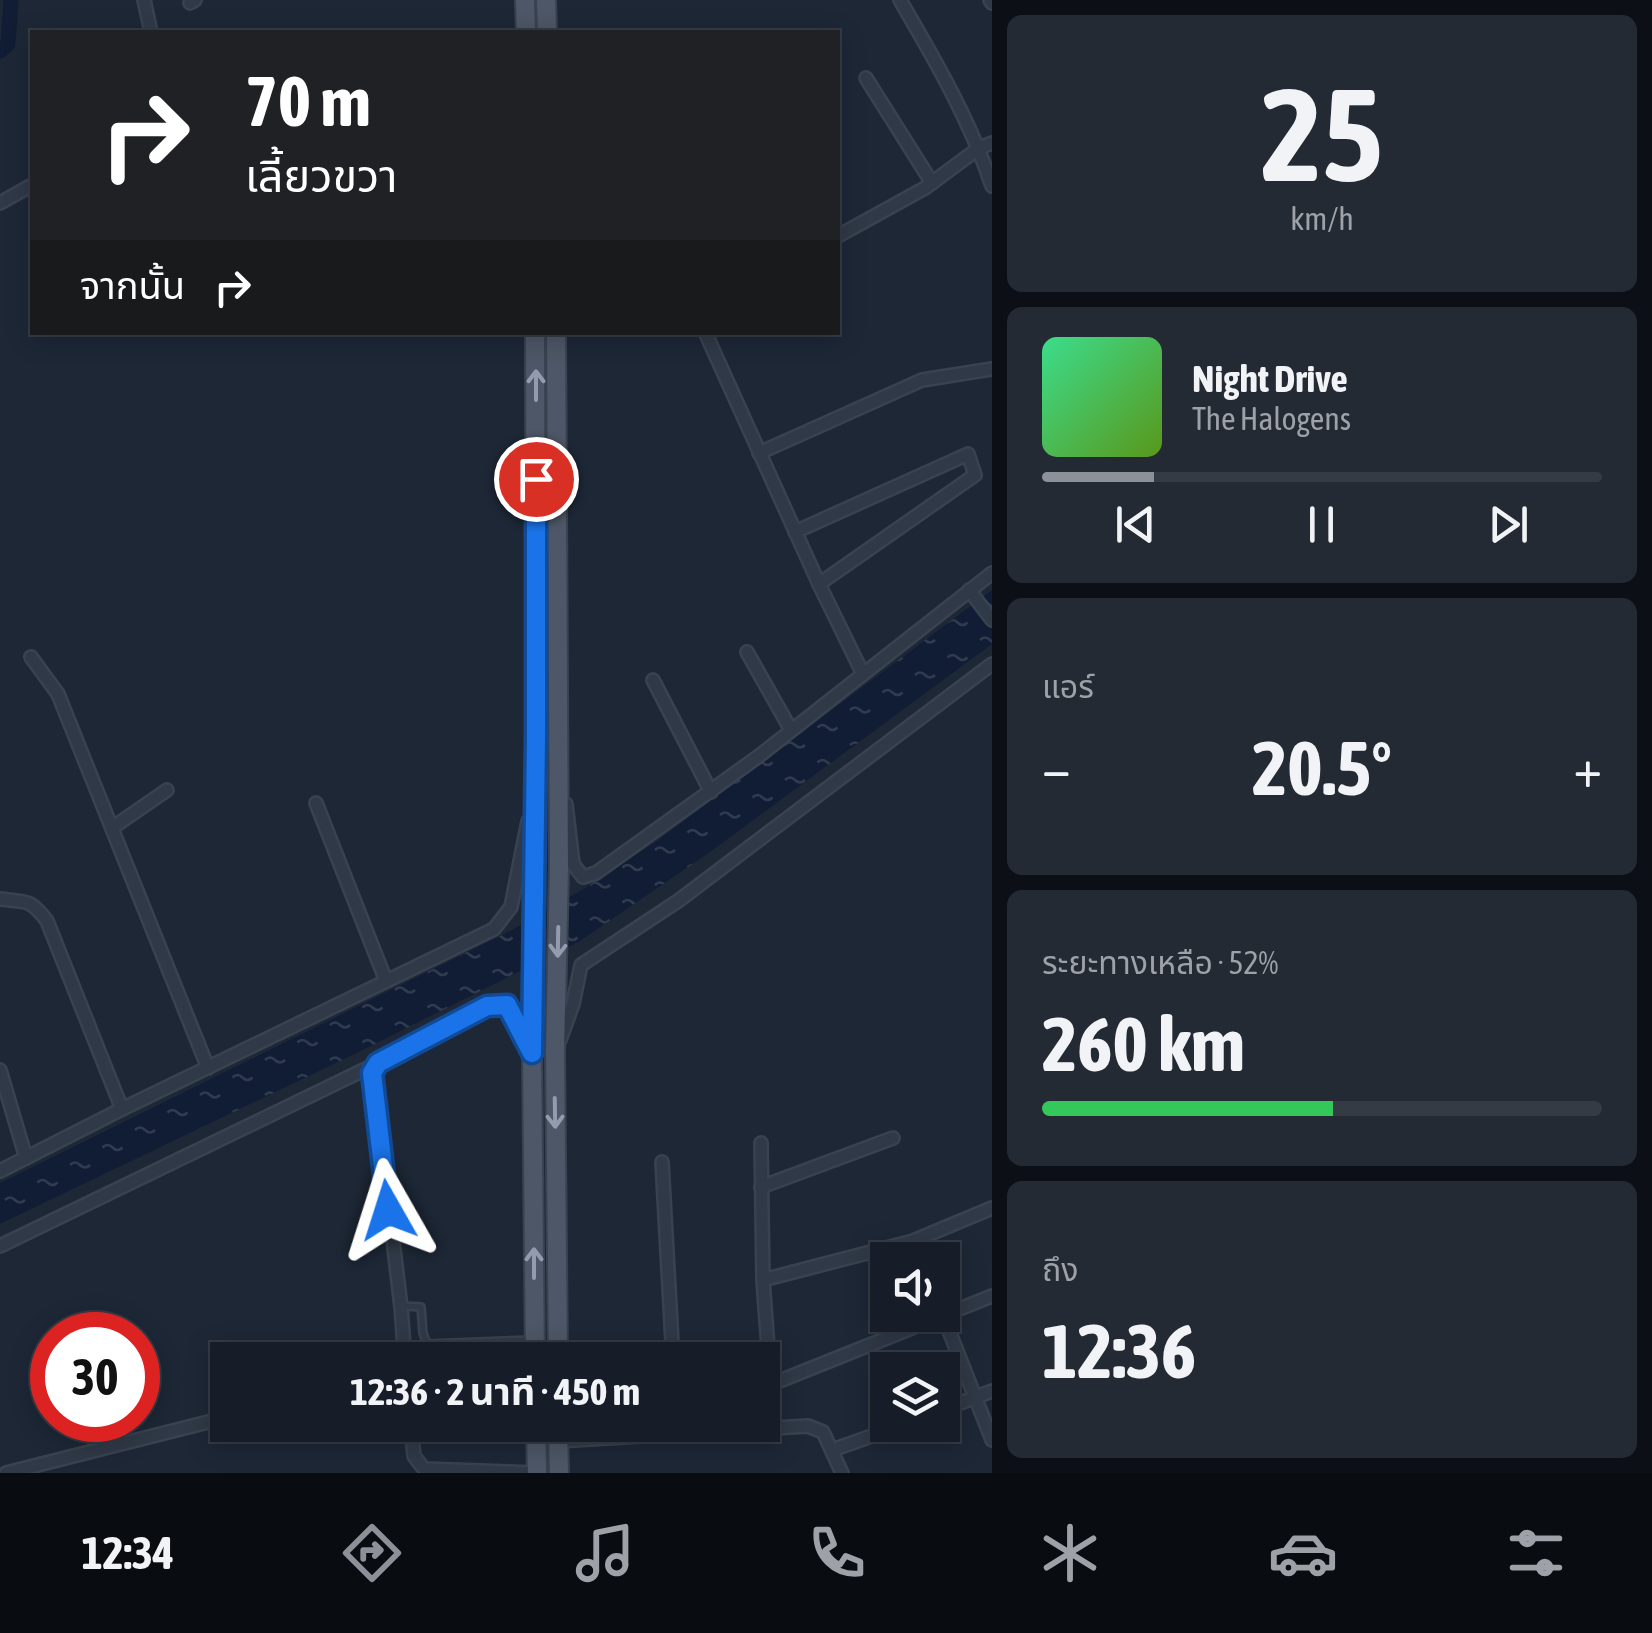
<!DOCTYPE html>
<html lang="th">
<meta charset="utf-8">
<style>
body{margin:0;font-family:"Asap Condensed","Noto Sans Thai",sans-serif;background:#232a34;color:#f1f3f6;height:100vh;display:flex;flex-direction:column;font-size:38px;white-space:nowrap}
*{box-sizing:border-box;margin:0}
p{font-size:32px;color:#9ea2a8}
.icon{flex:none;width:55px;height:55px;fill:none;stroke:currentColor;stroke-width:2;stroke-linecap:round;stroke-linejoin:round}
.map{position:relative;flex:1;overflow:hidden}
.side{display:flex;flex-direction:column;gap:15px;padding:15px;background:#0c1016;width:660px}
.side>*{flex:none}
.hud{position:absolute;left:30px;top:30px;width:810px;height:305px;border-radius:0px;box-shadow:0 5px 25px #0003,0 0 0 2px #353b45;background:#202124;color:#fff;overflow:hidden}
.tools{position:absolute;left:870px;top:1242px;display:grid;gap:20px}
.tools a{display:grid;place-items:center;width:90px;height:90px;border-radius:0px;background:#161d28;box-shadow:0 5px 25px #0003,0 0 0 2px #353b45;font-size:50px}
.speed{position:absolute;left:30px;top:1312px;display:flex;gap:20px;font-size:50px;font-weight:700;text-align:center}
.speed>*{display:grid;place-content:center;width:130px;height:130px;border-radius:50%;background:#161d28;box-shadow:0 5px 25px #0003,0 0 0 2px #353b45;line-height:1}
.speed .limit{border:15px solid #d22;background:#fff;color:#111}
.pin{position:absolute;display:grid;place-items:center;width:85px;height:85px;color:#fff;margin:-42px;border:5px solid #fff;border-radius:50%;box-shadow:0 2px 10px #0007}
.me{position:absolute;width:110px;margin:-55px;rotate:354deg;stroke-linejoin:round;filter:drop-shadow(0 0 8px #0008)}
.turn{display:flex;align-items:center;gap:35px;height:210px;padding:0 50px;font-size:45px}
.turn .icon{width:130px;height:130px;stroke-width:2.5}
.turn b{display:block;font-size:70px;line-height:85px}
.then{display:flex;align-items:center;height:95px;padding:0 50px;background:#0003;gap:20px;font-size:38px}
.big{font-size:75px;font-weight:700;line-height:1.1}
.side .card{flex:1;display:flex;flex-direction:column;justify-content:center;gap:15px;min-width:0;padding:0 35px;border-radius:15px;background:#232a34}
.side .dial{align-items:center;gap:0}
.dial b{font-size:130px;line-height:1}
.song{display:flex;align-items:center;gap:30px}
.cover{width:120px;height:120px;border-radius:15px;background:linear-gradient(135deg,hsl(150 70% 55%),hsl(90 70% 35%))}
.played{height:10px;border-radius:5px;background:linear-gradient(90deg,#8c9099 20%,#353b45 20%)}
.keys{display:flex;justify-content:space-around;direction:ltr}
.heat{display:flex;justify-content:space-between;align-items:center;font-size:55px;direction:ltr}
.charge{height:15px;border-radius:8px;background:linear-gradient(90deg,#34c759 52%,#353b45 0)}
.trip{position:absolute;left:210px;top:1342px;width:570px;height:100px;border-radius:0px;background:#161d28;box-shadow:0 5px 25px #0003,0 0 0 2px #353b45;font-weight:700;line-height:100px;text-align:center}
.dock{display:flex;height:160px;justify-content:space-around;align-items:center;background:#090c10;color:#9ea2a8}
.dock .icon{width:70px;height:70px}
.dock .current{color:#8c9099}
.dock b{font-size:45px;color:#f1f3f6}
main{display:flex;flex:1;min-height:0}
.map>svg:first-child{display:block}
</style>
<main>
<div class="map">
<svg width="992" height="1473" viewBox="0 0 992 1473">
<defs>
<pattern id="water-ripples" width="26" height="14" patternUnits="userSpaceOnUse" patternTransform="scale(2.5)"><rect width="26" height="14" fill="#101d34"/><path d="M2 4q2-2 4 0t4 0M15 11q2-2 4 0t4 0" fill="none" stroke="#303b50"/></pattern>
</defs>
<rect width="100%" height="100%" fill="#1d2736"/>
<!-- water -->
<polygon fill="url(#water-ripples)" points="992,590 992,644 710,852 580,941 361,1051 0,1224 0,1183 510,931 585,888 657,841"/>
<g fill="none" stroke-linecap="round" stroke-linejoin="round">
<!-- canal -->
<polyline stroke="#101d34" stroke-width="15" points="0,51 8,44 11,0"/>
<!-- service casing -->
<g stroke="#394250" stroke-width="10">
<polyline id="service" points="404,1306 421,1307 423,1333 427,1344 530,1340"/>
</g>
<!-- minor casing -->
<g stroke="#394250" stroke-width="16">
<g id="minor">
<polyline points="144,0 151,32"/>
<path d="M900 0C935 60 970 120 992 186"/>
<polyline points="990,0 992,3"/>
<polyline points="190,3 195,0"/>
<polyline points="866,78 932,183"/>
<polyline points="0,203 32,185"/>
<polyline points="838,236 925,188 979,148 992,143"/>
<polyline points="705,332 819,584 863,674"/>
<polyline points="759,453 922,380 992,369"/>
<polyline points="795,532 968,454 975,475 819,584"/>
<polyline points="969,590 992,620"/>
<polyline points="747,652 791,730"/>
<polyline points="31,657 58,694 208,1068"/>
<polyline points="653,680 711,792"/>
<polyline points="316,803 386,981"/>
<polyline points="566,804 573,864 583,877 596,873 759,756 992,573"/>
<polyline points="112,828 167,790"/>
<path d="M0 899C26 903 29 897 47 921L122 1109"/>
<polyline points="560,1040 573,1004 581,965 678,901 992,664"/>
<polyline points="378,1063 373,1073 401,1307 405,1360"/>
<polyline points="0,1070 26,1158"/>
<polyline points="761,1143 763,1280"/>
<polyline points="662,1162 673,1360"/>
<polyline points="0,1171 122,1109 494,929 511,907 528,821"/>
<polyline points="761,1187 893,1138"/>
<polyline points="913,1241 921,1260"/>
<polyline points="0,1246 378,1063 487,1006 507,1005 530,1049"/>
<polyline points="942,1313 992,1440"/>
<polyline points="772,1384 992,1296"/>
<polyline points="942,1410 992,1391"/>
<polyline points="411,1425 414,1456 424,1469 537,1473"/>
<polyline points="774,1428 763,1280 913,1241 992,1208"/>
<polyline points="558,1441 808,1426 823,1432 842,1473"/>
<polyline points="832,1450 903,1425"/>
<polyline points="6,1473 228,1417"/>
</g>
</g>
<!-- primary casing -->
<g stroke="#394250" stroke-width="22">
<g id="primary">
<polyline points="525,0 526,32"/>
<polyline points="546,0 547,32"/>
<polyline points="556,332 559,868 555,1053 558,1360"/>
<polyline points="535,1360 532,1053 536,736 535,332"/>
<polyline points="536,1425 537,1473"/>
<polyline points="558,1425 559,1473"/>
</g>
</g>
<!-- service -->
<use href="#service" stroke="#303947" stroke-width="5"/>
<!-- minor -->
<use href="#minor" stroke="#303947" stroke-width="11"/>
<!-- primary -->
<use href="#primary" stroke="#4e5767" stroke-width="18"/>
</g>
<!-- one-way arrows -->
<defs><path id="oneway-shaft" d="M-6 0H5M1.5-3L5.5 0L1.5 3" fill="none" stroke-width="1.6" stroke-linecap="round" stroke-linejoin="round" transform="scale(2.5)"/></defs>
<g stroke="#929cae">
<use href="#oneway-shaft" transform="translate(536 385) rotate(-90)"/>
<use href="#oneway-shaft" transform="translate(558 942) rotate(91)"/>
<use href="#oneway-shaft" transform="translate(555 1113) rotate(89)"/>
<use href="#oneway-shaft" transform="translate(534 1263) rotate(-90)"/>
</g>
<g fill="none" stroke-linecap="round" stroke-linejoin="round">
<!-- route casing -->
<g stroke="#114b97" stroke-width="25">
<polyline id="route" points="388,1210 372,1073 378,1063 487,1006 507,1005 532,1053 536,736 536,479"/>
</g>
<!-- route -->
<use href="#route" stroke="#1a73e8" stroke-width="18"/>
</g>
</svg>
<div class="tools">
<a><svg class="icon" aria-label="sound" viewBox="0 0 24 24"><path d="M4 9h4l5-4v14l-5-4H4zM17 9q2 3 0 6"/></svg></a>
<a><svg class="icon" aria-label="layers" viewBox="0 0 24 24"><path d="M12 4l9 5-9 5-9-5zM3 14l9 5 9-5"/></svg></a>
</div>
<div class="speed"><div class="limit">30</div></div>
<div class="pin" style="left:536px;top:479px;background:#d93025"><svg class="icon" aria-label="arrive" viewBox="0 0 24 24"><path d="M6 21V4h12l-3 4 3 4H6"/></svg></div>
<svg class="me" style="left:388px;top:1210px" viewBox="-20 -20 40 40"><path d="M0-17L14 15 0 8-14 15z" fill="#1a73e8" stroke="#fff" stroke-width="4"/></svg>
<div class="trip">12:36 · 2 นาที · 450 m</div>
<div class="hud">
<div class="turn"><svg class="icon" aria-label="right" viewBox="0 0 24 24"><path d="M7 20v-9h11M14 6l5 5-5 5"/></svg><div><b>70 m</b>เลี้ยวขวา</div></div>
<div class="then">จากนั้น<svg class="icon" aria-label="right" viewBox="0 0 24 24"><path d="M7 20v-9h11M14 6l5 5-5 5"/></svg></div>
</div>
</div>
<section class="side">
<div class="card dial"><b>25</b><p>km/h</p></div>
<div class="card">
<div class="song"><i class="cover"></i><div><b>Night Drive</b><p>The Halogens</p></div></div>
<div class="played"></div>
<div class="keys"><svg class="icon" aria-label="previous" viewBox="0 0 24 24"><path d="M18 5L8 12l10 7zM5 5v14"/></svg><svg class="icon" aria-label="pause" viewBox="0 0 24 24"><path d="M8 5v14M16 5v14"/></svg><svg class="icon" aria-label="next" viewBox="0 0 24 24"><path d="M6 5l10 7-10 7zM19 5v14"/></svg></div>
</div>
<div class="card"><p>แอร์</p>
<div class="heat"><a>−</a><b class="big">20.5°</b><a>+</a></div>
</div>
<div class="card"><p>ระยะทางเหลือ · 52%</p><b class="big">260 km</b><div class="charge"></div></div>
<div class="card"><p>ถึง</p><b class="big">12:36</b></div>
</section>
</main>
<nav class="dock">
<b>12:34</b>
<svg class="icon current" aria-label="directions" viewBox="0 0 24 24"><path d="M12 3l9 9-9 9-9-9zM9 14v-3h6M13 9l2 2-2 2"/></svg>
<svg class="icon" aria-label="music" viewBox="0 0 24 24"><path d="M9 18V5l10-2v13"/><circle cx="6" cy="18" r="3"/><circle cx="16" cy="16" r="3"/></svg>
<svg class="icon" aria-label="phone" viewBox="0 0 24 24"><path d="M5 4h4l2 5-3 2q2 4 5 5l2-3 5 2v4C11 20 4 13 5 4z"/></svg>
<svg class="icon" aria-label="climate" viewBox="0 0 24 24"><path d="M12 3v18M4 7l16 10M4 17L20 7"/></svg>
<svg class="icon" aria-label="car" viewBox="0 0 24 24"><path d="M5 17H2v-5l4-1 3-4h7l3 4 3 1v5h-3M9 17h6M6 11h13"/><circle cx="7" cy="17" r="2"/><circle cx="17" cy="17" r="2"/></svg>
<svg class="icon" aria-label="filters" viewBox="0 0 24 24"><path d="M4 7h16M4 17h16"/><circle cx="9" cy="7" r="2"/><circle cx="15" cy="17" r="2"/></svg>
</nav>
